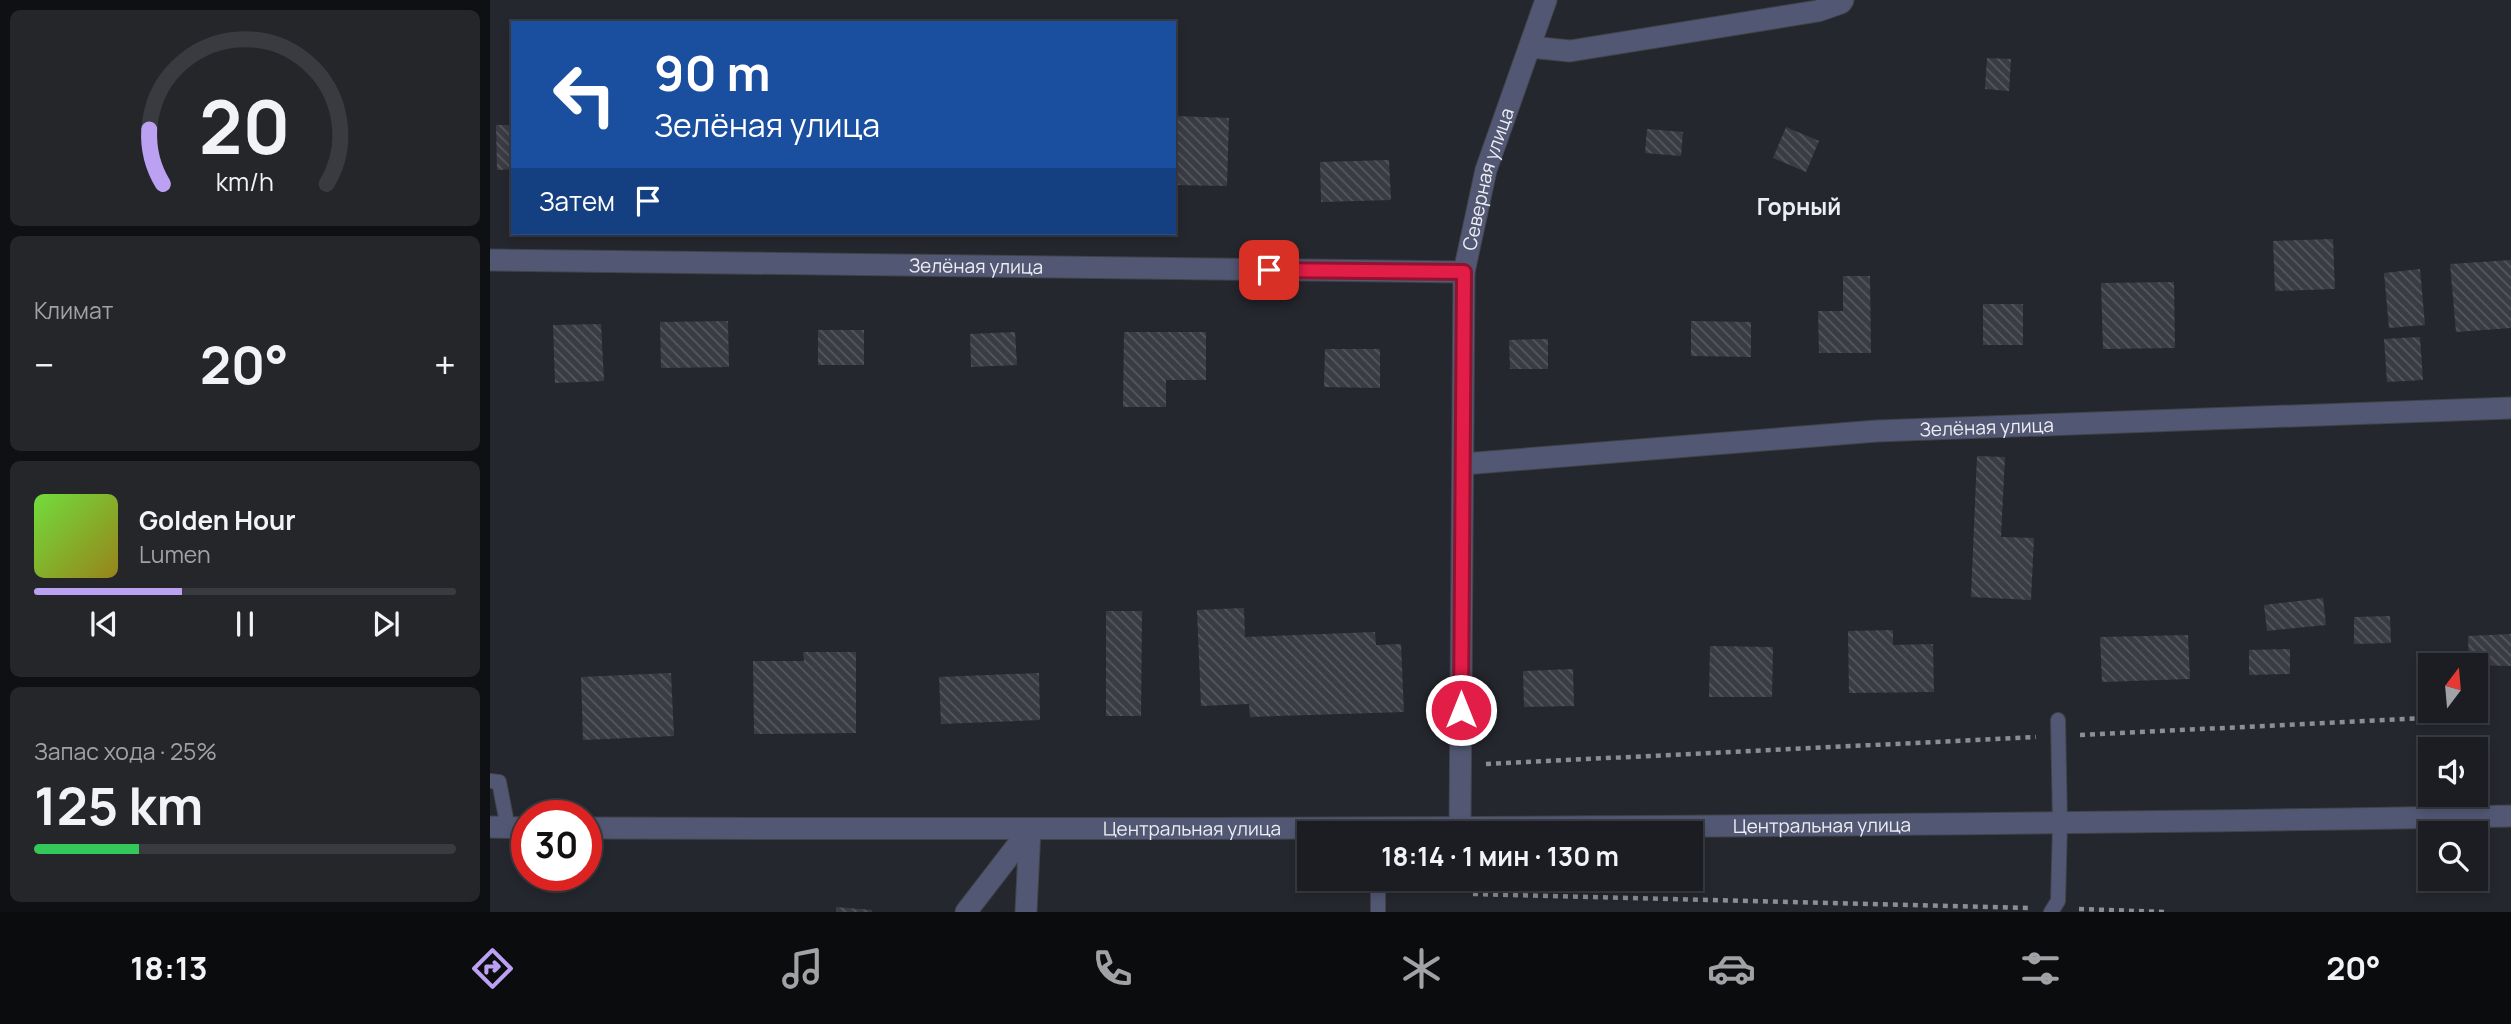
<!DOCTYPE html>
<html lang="ru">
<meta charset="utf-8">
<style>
body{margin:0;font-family:Manrope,sans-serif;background:#25262a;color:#f1f3f6;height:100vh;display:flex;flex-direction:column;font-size:26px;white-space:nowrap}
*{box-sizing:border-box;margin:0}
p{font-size:23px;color:#a0a2a5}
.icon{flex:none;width:38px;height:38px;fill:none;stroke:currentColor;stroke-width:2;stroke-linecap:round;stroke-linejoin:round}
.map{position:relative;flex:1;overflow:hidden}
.details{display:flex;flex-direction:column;gap:10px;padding:10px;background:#0f1013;width:490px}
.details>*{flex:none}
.top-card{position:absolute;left:21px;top:21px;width:665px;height:214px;border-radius:0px;box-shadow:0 4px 10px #0003,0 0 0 2px #3a3b40;background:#1a4fa0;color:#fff;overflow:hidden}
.needle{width:46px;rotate:16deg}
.fabs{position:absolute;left:1928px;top:653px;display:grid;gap:14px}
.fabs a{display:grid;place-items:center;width:70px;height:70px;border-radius:0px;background:#1c1d22;box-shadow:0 4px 10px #0003,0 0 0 2px #3a3b40;font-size:35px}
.speed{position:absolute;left:21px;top:800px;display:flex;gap:14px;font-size:35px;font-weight:700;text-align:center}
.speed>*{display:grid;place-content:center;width:91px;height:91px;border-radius:50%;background:#1c1d22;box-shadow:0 4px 10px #0003,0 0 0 2px #3a3b40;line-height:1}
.speed .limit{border:10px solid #d22;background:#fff;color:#111}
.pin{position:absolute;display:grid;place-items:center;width:60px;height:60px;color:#fff;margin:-30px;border-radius:14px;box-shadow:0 4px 10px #0006}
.me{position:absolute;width:77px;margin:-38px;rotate:0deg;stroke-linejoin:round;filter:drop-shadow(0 0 5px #0008)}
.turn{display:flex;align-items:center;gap:24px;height:147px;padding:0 28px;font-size:32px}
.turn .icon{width:91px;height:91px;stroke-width:2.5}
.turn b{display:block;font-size:49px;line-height:60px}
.then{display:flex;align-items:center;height:66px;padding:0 28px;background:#0003;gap:14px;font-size:26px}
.big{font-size:52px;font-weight:700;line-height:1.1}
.details .card{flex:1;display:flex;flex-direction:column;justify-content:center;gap:10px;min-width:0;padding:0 24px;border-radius:10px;background:#25262a}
.details .dial{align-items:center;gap:0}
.dial svg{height:182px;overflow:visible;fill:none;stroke:#3a3b40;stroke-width:7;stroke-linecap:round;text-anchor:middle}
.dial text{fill:#f1f3f6;stroke:none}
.song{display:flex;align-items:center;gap:21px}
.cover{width:84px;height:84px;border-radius:10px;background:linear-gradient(135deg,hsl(100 70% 55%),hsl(50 70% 35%))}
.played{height:7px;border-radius:4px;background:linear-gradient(90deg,#bca0f2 35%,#3a3b40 35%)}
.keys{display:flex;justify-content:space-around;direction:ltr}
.heat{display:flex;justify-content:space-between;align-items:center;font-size:38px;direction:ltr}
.charge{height:10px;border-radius:5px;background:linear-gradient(90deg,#34c759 25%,#3a3b40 0)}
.trip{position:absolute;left:807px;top:821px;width:406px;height:70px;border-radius:0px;background:#1c1d22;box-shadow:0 4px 10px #0003,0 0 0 2px #3a3b40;font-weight:700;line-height:70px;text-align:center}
.tabs{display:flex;height:112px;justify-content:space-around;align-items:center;background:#0b0c0e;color:#a0a2a5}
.tabs .icon{width:49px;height:49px}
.tabs .on{color:#bca0f2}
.tabs b{font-size:32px;color:#f1f3f6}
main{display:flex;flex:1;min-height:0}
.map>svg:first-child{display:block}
</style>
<main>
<section class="details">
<div class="card dial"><svg viewBox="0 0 100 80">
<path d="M14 69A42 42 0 1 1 86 69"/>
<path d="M14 69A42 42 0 0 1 8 45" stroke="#bca0f2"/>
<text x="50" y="56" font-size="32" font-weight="700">20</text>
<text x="50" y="72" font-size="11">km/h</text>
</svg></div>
<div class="card"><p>Климат</p>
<div class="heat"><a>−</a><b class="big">20°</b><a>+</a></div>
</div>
<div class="card">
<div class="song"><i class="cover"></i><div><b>Golden Hour</b><p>Lumen</p></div></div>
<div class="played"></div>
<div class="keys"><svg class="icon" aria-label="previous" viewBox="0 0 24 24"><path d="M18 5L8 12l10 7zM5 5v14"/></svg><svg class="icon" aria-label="pause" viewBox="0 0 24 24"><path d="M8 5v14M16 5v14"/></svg><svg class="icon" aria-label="next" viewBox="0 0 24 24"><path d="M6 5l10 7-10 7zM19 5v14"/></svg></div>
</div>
<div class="card"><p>Запас хода · 25%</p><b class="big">125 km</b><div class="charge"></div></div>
</section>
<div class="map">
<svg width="2021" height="912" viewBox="0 0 2021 912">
<defs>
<pattern id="building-back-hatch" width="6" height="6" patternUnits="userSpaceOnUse" patternTransform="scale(1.75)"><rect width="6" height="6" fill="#3a3c44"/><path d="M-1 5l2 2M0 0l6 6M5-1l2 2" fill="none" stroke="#57585f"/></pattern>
</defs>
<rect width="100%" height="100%" fill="#25272e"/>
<!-- building -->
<g fill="url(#building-back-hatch)">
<polygon points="1497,58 1521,59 1519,91 1495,89"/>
<polygon points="684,116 739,118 737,186 684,185"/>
<polygon points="6,125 23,125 23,169 7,170"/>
<polygon points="1296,127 1329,141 1316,172 1283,158"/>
<polygon points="1157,129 1193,132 1191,156 1155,153"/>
<polygon points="899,160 901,200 831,202 830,162"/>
<polygon points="1843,239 1845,289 1785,291 1783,241"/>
<polygon points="2021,260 2021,328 1966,332 1960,264"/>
<polygon points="1930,269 1935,325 1899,328 1894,273"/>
<polygon points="1353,276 1380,276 1381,353 1329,353 1328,311 1353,311"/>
<polygon points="1684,282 1685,348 1613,349 1611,283"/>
<rect x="1493" y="304" width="40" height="41"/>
<polygon points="238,321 239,367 171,368 170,322"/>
<polygon points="1201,321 1261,322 1261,357 1201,356"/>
<polygon points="111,324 114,381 65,383 63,325"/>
<rect x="328" y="330" width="46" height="35"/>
<polygon points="525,332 527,365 481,367 480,334"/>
<polygon points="634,332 716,332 716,380 676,380 676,407 633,407"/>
<polygon points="1930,337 1933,380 1897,382 1894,339"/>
<polygon points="1058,339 1058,369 1020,369 1019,340"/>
<polygon points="835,349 890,349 890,388 834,387"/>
<polygon points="1487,456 1515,457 1511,537 1544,538 1541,600 1481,597"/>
<polygon points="1833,598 1836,625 1777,631 1774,605"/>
<polygon points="754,608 755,637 885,632 886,645 911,644 914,712 760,717 759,704 711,706 707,610"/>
<polygon points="616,611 652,611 651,716 616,716"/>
<polygon points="1900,616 1901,643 1864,644 1864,617"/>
<polygon points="1403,630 1403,645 1443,644 1444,692 1359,693 1358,631"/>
<polygon points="2021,634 2021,666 1979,665 1978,636"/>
<polygon points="1698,635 1700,679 1612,682 1610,637"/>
<polygon points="1220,646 1283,647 1282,697 1219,697"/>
<polygon points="1800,649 1800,674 1759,675 1759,650"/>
<polygon points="313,652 366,652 366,733 264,734 263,661 314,661"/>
<polygon points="1083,669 1084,706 1034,707 1033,671"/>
<polygon points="181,673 184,736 93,740 91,677"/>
<polygon points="549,673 550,720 451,724 449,677"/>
<polygon points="346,907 382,910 382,912 346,912"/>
</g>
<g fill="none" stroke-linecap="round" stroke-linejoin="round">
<!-- service casing -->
<g stroke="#41434a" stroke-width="16">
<g id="service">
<polyline points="0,781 9,782 16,818"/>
<polyline points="888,878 888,912"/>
<polyline points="1561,912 1568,901 1570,824 1568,720"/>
</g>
</g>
<!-- minor casing -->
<g stroke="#41434a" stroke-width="23">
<g id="minor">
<polyline points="1040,47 1080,51 1328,11 1351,3 1353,0"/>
<path id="s1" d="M0 260 974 272"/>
<path id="s2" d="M973 464 1387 431 2021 408"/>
<path id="s3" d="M970 827 974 272 996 170 1056 0"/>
<polyline points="476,912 540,829"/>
<polyline points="536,912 540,829"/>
</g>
</g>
<!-- tertiary casing -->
<g stroke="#41434a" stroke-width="23">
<g id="tertiary">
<polyline points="0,827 37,828"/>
<path id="s4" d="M96 828C738 830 1379 828 2021 816"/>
</g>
</g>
<!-- path -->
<g stroke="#8c8e93" stroke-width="4.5" stroke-dasharray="5 5" stroke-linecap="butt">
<polyline points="1590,735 1997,715"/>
<polyline points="996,764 1546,737"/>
<polyline points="983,894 1541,908"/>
<polyline points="1589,909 1677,912"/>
</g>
<!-- service -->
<use href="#service" stroke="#525874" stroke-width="14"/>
<!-- minor -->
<use href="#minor" stroke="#525874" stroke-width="21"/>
<!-- tertiary -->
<use href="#tertiary" stroke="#525874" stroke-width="21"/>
</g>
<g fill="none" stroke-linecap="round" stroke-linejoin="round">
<!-- route casing -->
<g stroke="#92132f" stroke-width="18">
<polyline id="route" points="779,270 974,272 971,710"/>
</g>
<!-- route -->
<use href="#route" stroke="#e11d48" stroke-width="12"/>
</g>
<g text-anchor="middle" stroke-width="7" stroke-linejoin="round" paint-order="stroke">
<!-- street labels -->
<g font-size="19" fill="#edeef3" stroke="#25272e">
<text dy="7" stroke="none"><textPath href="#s3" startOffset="651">Северная улица</textPath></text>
<text dy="7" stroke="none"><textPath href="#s1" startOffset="486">Зелёная улица</textPath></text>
<text dy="7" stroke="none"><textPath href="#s2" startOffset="525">Зелёная улица</textPath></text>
<text dy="7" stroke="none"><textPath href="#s4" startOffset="1236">Центральная улица</textPath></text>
<text dy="7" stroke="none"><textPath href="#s4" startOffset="606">Центральная улица</textPath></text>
</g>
<!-- quarter labels -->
<g font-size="23" font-weight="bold" fill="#edeef3" stroke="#25272e">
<text x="1309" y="215">Горный</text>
</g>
</g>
</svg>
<div class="fabs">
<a><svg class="needle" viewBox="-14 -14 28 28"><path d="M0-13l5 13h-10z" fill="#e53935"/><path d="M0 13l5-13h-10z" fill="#a0a2a5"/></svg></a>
<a><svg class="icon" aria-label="sound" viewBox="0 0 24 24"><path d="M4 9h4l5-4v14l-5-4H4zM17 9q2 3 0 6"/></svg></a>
<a><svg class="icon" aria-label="search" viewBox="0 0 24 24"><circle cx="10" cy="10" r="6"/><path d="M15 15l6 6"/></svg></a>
</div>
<div class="speed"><div class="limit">30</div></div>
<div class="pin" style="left:779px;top:270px;background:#d93025"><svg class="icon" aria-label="arrive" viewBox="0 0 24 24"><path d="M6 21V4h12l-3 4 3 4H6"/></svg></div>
<svg class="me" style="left:971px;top:710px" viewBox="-20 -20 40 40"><circle r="17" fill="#e11d48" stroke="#fff" stroke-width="3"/><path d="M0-11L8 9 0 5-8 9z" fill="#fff"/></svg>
<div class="trip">18:14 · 1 мин · 130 m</div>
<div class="top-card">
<div class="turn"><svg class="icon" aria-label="left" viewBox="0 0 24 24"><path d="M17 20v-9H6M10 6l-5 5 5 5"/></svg><div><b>90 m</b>Зелёная улица</div></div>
<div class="then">Затем<svg class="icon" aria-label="arrive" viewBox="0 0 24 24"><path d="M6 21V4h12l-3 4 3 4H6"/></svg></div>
</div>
</div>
</main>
<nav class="tabs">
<b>18:13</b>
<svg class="icon on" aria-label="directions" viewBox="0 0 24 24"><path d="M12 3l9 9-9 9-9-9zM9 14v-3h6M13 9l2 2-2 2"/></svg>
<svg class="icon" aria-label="music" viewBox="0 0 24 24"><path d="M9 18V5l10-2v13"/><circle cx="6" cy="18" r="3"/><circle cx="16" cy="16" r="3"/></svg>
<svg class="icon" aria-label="phone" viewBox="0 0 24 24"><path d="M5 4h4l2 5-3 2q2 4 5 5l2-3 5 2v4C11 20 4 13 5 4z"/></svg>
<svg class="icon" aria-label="climate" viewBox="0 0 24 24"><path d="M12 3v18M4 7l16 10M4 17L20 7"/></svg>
<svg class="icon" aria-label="car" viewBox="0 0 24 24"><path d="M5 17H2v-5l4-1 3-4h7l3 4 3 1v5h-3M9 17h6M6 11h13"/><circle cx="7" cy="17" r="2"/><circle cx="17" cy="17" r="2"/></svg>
<svg class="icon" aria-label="filters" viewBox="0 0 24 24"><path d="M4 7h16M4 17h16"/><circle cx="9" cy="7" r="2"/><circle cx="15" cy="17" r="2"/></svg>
<b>20°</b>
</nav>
